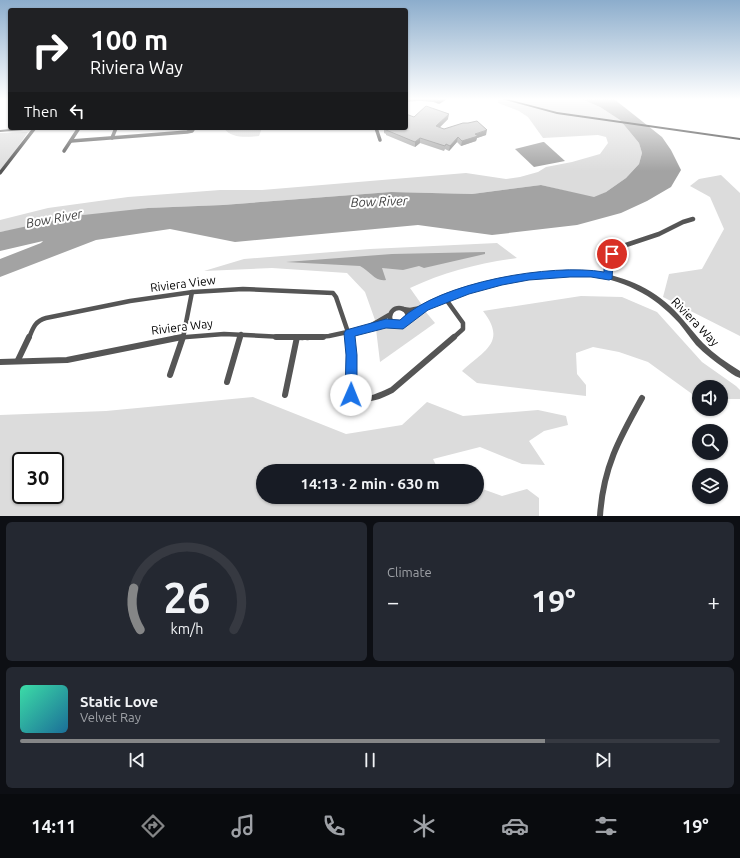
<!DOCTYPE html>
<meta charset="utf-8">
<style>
body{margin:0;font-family:Ubuntu,sans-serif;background:#242831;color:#f1f3f6;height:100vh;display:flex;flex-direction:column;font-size:15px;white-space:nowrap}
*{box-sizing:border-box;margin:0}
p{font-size:13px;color:#9ea1a6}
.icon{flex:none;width:22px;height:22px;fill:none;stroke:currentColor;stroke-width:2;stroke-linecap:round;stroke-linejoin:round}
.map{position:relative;height:516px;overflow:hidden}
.drawer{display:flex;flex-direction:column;gap:6px;padding:6px;background:#0d0f14;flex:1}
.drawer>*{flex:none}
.top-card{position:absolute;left:8px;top:8px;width:400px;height:122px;border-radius:4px;box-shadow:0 1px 3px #0004;background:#202124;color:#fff;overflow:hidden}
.tools{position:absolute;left:692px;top:380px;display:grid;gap:8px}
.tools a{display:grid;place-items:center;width:36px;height:36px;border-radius:50%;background:#171b24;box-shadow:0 1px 3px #0004;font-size:20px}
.speed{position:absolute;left:12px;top:452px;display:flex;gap:8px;font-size:20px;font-weight:700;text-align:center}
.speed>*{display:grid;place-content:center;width:52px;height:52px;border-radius:50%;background:#171b24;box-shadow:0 1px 3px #0004;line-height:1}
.speed .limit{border:2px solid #111;border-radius:6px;background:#fff;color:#111}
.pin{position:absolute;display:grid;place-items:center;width:34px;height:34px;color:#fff;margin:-17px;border:2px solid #fff;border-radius:50%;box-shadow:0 1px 4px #0007}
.me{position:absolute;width:44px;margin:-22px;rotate:1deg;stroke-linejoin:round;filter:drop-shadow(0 0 3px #0008)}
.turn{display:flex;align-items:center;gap:14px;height:84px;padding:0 16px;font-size:18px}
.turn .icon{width:52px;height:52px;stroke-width:2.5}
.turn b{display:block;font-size:28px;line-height:34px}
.then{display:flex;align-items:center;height:38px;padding:0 16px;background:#0003;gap:8px;font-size:15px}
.big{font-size:30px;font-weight:600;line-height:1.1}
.drawer .tile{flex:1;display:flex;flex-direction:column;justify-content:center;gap:6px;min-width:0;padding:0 14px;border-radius:6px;background:#242831}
.drawer .dial{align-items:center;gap:0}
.dial svg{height:104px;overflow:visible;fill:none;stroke:#363941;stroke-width:7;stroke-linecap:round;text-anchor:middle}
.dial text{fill:#f1f3f6;stroke:none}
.song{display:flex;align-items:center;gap:12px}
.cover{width:48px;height:48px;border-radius:6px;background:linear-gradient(135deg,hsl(160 70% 55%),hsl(200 70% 35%))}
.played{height:4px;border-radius:2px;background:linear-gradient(90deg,#858687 75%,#363941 75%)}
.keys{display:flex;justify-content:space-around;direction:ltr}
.heat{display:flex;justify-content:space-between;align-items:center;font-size:22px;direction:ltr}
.drawer .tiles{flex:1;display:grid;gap:6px;grid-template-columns:1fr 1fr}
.tile:last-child{grid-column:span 2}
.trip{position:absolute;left:256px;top:464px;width:228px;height:40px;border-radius:20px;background:#171b24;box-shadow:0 1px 3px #0004;font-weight:600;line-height:40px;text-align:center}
.tab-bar{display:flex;height:64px;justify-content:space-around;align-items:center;background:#090b0e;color:#9ea1a6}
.tab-bar .icon{width:28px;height:28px}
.tab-bar .selected{color:#858687}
.tab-bar b{font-size:18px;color:#f1f3f6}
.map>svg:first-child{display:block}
</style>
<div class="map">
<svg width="740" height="516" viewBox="0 0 740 516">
<rect width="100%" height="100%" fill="#fff"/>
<!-- green -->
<g fill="#dcdcdc" fill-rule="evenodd">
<polygon points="497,99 581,99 600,107 620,120 639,143 642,153 639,164 626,178 606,192 594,198 541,185 472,194 391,192 223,205 148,208 0,232 0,220 48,208 128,197 220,190 262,190 466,173 506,179 520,177 538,172 546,167 572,162 600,154 608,143 606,137 598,135 543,138 528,117 519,111 498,103"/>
<path d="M224 128H262L259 136C248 137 231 139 224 128Z"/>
<polygon points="24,132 28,132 0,173 0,133"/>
<polygon points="721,175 740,193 740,336 663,297 669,274 702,269 724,229 710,197 690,186 699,179"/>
<path d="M497 243 517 258C480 263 444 272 410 288L422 305 409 308 399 306 394 308 387 314 375 320 365 292 347 273 272 268 204 271 244 259 370 249Z"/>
<path d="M581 296 622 297 657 312 702 362 736 386 740 390V399H721V387H699V399L648 362 619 352 593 347 576 353 577 374 586 385V396L477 383 462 371C485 350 507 342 483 311Z"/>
<polygon points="425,311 435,323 380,362 376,329 389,326 403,328 407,326 411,320"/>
<path d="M253 397 346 434 402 425 427 402 463 416 538 410 566 416 568 425 544 431 529 441 545 465 522 464 480 447 433 459 439 471H263V497H477V487L502 496 527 489 539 498V516H0V415L106 411ZM21 461H55V495H21Z"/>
</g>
<!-- water -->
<g fill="#a3a3a3">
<polygon points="581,99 614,99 662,137 671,150 681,170 671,187 647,201 621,213 577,225 492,235 418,225 235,242 170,229 96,240 0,277 0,259 41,243 43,241 0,251 0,232 74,216 148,208 223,205 391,192 472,194 541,185 594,197 606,192 626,178 639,164 642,153 639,143 620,120 600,107"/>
<polygon points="543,142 544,142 565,161 534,167 515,149"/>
<path d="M485 252V254L424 268 419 266 403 270 382 268 386 280C375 282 370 271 360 266L286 262 392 254Z"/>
</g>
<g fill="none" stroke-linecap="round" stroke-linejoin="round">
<!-- minor-far2 -->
<g stroke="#555" stroke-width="3.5">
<polyline points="422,99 420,99 432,100"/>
<polyline points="431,99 439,102 444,99"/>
<polyline points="406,100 420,99"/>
<polyline points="376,128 380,140"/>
<polyline points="112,138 116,128"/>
<polyline points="71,141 187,132 192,131 194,128"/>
<polyline points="64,151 79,128"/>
<polyline points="0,173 34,129"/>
</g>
<!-- minor-far1 -->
<g stroke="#555" stroke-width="4.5">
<polyline points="609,276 610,258 620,247 659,234 683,222 693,219"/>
<polyline points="445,298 463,323 463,329 453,338"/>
<circle cx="399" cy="317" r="9"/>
<polyline points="403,309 410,310 425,307"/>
<path d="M408 319C420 309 434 303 448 298 492 281 537 274 583 273"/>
<polyline points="370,326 389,315"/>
<path d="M29 338C33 328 35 321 46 318L130 301 193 292 243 289 333 293 336 297 350 338"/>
<polyline points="174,338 224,334 303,338"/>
<polyline points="183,338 192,292"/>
<polyline points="240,338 241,334"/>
<polyline points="307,338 329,336 380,325 397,325"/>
</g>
<!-- minor -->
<g stroke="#555" stroke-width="6">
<polyline points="276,337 323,337"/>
<path d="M350 337 351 395 356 400C370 400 380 396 392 390L454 337"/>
<polyline points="18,360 29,337"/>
<polyline points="0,362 67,360 182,337"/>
<polyline points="170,375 183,337"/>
<polyline points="227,382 240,337"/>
<polyline points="285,395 297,337"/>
<path d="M600 516C603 468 619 439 642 398"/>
</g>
<!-- tertiary -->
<g fill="#555" fill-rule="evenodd">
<polygon points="21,128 37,128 35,129 0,132 0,130"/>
<path d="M581 271H583C615 273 646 284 670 306 682 317 692 331 703 343 714 354 727 363 740 371V378C734 376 729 372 724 368 714 361 705 354 696 345 690 338 685 330 679 323 653 294 622 279 583 275H581L580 273Z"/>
</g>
<!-- secondary -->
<polygon fill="#222" fill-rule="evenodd" points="502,99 507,99 557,112 740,138 740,140 557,114"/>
</g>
<!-- wall -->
<polygon fill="#a9a9a9" points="414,117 448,119 439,128 444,129 486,135 477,138 476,141 461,146 457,142 449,151 445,149 444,151 420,143 415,147 386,135 386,134 384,133 384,128 383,128 406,128"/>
<!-- shaded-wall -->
<g fill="#898989">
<polygon points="449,114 448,119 435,132 436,126"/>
<polygon points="487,130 486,135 477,138 476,141 461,146 462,141 475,134"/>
<polygon points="458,137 457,142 449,151 450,146"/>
<polygon points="420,138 420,143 415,147 415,142"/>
</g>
<!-- building -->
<polygon fill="#c4c4c4" stroke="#898989" points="426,106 449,114 436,126 444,129 463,123 468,123 477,121 487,130 475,134 478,136 462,141 458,137 450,146 446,144 445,146 420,138 415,142 386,130 387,129 384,128 406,128 406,114 414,117"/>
<!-- sky -->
<linearGradient id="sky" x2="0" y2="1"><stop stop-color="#8cadcc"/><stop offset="0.58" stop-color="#fff"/><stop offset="1" stop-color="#fff" stop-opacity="0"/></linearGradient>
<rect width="740" height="171" fill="url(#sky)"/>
<!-- route -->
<path fill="#1a73e8" stroke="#114b97" d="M612 251 617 254 613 263 612 279 609 280 591 277H570L529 280 502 285 469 294 428 310 403 329 386 328 355 336 357 355V395L355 399 351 400 347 399 345 395 346 355 344 333 346 330 386 319 400 320C439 282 552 263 604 272V263L609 252Z"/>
<g text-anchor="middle" stroke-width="4" stroke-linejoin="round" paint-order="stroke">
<!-- street labels -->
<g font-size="12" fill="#000" stroke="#fff">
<text transform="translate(183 284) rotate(-7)" y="4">Riviera View</text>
<text transform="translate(695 322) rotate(46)" y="4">Riviera Way</text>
<text transform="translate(182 327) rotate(-7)" y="4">Riviera Way</text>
</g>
<!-- water labels -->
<g font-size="13" font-style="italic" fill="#444" stroke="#fff">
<text transform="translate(379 201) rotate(-2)" y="5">Bow River</text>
<text transform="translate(54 218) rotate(-10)" y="5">Bow River</text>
</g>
</g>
</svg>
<div class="tools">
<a><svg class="icon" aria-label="sound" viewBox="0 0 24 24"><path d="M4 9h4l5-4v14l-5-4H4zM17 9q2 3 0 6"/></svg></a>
<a><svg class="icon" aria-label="search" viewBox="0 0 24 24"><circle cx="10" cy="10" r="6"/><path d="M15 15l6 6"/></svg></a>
<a><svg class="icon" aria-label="layers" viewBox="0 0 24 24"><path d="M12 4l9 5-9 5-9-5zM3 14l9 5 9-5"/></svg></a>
</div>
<div class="speed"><div class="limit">30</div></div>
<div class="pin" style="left:612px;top:254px;background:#d93025"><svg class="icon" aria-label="arrive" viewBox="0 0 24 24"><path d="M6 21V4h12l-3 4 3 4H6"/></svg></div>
<svg class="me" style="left:351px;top:395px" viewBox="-20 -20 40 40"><circle r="19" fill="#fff"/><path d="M0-13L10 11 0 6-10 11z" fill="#1a73e8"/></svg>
<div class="trip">14:13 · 2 min · 630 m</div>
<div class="top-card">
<div class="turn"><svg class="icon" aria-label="right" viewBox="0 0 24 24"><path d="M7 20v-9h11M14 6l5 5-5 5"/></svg><div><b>100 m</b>Riviera Way</div></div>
<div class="then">Then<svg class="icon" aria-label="left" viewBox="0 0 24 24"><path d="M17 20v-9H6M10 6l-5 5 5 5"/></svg></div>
</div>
</div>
<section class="drawer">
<div class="tiles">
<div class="tile dial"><svg viewBox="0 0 100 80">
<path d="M14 69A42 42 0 1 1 86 69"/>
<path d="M14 69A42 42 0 0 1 9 37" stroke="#858687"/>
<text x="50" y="56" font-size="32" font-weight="700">26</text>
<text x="50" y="72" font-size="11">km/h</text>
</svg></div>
<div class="tile"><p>Climate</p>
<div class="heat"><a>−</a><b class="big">19°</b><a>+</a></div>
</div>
<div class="tile">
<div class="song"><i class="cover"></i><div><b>Static Love</b><p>Velvet Ray</p></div></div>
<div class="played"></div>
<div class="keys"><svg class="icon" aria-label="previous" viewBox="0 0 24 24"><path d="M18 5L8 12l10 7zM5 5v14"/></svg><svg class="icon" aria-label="pause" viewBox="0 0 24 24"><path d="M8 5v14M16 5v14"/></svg><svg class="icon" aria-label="next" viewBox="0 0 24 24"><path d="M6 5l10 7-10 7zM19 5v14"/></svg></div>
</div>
</div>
</section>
<nav class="tab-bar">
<b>14:11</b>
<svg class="icon selected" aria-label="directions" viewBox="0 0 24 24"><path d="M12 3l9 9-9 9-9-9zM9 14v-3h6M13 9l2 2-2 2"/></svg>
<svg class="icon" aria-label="music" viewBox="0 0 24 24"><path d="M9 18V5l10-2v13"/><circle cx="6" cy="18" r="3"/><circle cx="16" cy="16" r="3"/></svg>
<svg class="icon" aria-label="phone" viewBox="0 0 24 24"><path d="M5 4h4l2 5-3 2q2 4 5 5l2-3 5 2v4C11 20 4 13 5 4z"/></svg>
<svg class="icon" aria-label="climate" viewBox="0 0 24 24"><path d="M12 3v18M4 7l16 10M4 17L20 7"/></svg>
<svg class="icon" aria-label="car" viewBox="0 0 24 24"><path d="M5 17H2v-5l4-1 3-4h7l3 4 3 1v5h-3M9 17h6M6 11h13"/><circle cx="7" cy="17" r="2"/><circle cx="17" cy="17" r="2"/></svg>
<svg class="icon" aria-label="filters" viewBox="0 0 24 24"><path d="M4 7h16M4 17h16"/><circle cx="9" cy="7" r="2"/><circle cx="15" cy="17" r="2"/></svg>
<b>19°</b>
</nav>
